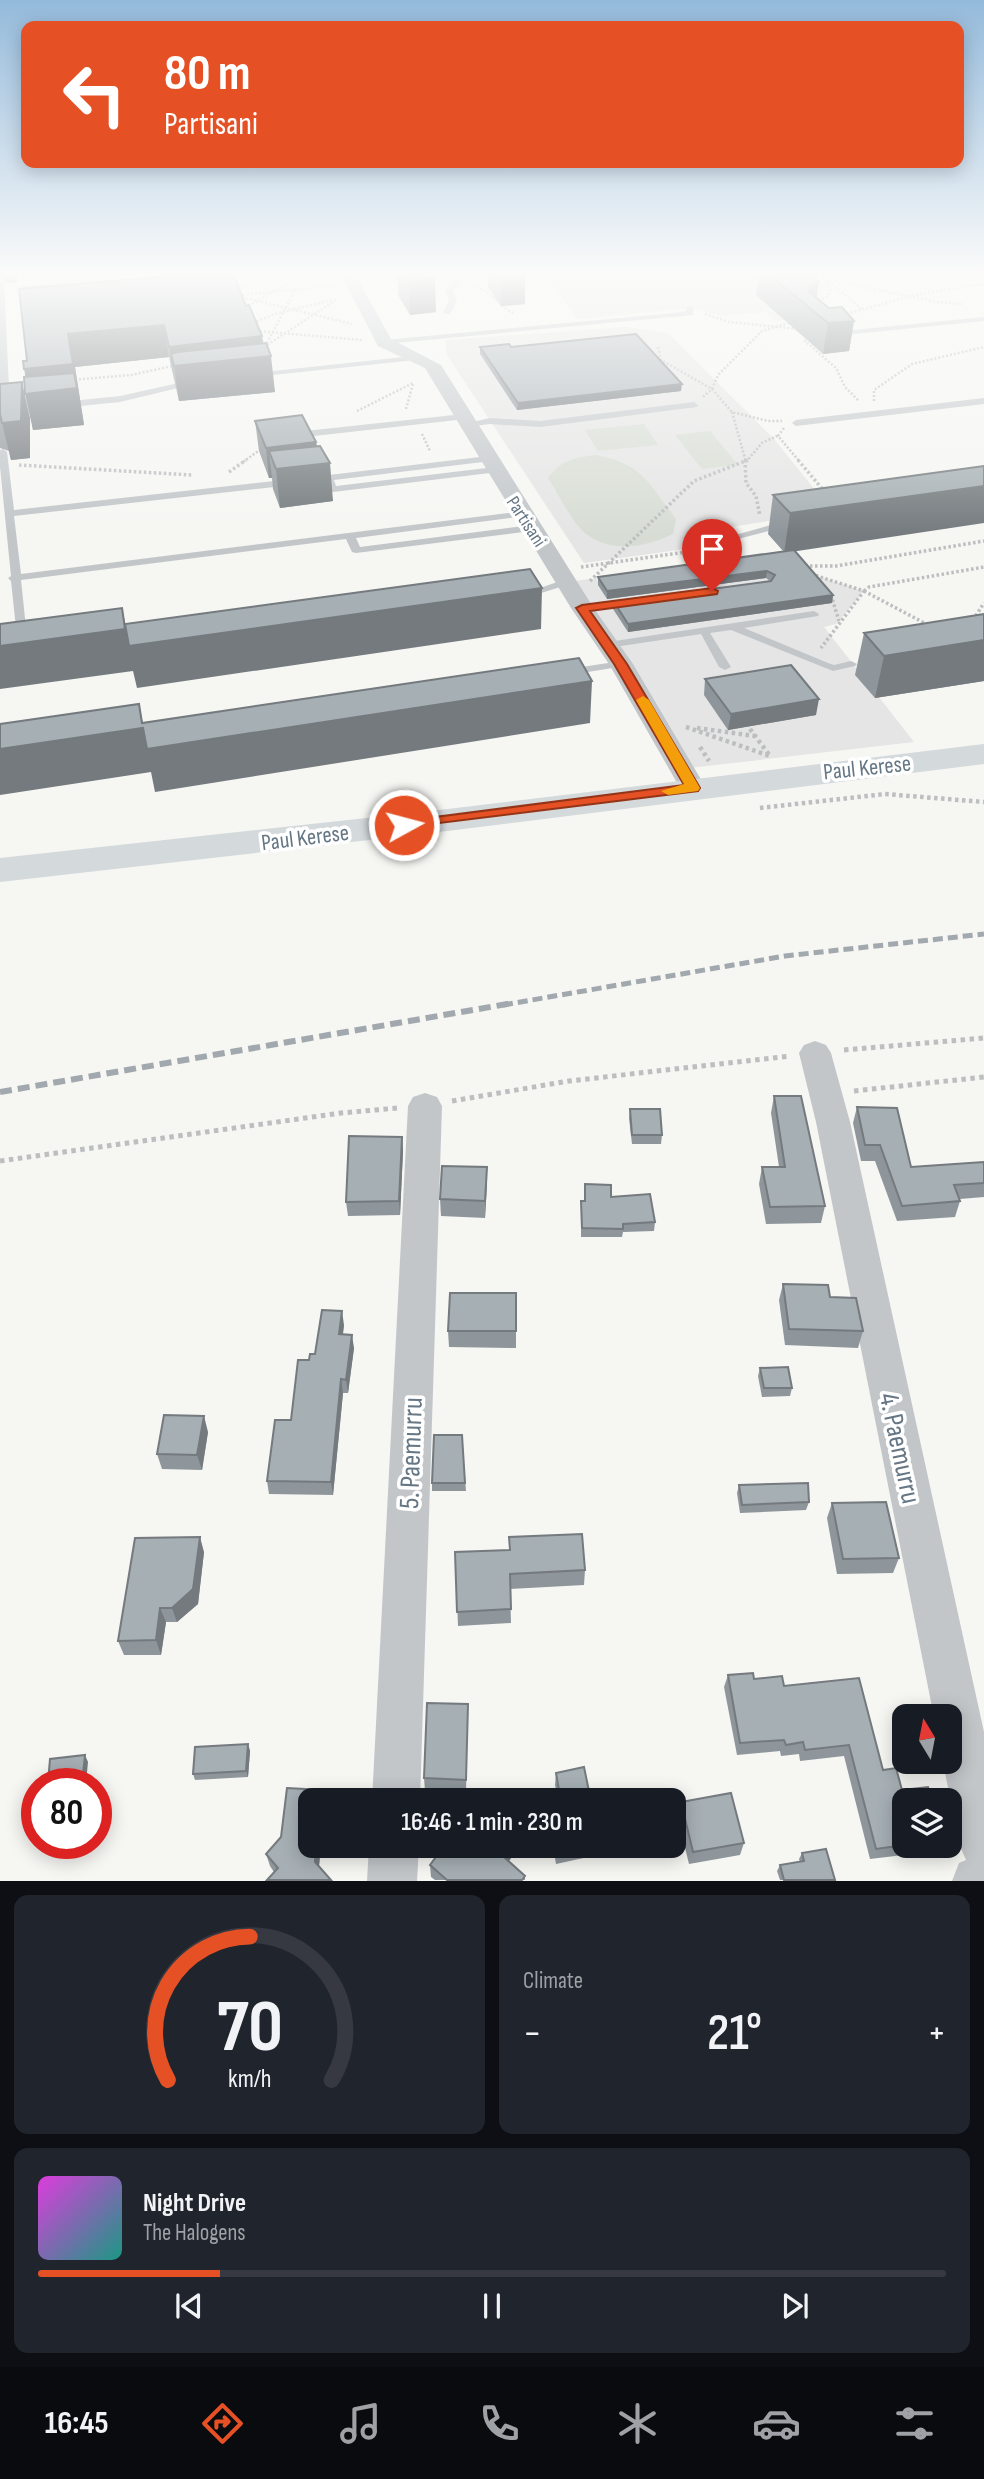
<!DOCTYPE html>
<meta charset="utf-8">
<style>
body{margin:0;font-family:"Sofia Sans Condensed",sans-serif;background:#20242c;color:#f1f3f6;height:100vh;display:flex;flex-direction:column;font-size:26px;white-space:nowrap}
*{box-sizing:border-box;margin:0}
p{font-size:23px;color:#9ea1a6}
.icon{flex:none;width:38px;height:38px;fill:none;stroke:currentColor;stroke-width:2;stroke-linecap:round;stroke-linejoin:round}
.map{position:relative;height:1881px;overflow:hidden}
.details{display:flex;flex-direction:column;gap:14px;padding:14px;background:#0d0f14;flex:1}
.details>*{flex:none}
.banner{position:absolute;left:21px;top:21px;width:943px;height:147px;border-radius:14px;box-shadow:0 4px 18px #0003;background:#e55125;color:#fff;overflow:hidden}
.needle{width:46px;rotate:350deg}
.fabs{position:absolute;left:892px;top:1704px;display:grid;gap:14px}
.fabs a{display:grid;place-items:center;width:70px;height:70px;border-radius:14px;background:#171b24;box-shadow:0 4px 18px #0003;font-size:35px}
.speed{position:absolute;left:21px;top:1768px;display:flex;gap:14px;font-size:35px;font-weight:700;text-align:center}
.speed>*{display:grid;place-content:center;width:91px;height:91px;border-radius:50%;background:#171b24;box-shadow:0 4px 18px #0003;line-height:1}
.speed .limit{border:10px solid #d22;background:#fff;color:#111}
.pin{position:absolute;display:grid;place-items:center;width:60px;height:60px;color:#fff;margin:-72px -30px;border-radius:50% 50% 50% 0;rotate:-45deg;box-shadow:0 0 7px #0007}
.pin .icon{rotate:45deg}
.me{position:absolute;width:77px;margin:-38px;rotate:83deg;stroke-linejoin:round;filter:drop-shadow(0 0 5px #0008)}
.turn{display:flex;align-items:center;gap:24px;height:147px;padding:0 28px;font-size:32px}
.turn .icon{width:91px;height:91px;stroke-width:2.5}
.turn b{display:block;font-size:49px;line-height:60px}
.big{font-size:52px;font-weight:600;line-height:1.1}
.details .widget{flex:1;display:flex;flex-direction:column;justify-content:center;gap:10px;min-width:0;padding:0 24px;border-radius:14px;background:#20242c}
.details .dial{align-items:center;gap:0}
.dial svg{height:182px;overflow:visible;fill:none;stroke:#363941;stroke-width:7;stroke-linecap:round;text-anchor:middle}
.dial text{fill:#f1f3f6;stroke:none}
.song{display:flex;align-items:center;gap:21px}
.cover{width:84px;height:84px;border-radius:10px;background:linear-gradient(135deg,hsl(300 70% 55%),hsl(170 70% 35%))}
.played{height:7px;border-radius:4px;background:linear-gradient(90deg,#e55125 20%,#363941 20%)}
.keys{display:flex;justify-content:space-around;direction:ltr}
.heat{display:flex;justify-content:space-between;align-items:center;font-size:38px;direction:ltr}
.details .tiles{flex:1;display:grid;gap:14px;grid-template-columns:1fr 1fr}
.widget:last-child{grid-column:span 2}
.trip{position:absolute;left:298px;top:1788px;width:388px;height:70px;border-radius:14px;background:#171b24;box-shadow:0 4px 18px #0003;font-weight:600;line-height:70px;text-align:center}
.dock{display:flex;height:112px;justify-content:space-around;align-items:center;background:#090b0e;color:#9ea1a6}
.dock .icon{width:49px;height:49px}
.dock .active{color:#e55125}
.dock b{font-size:32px;color:#f1f3f6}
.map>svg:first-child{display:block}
</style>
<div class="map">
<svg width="984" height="1881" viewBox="0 0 984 1881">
<rect width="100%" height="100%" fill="#f6f6f3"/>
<!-- built -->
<g fill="#e4e5e4">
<polygon points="543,273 807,273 826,288 818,289 830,310 825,317 775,321 765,312 722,316 694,308 578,319"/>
<polygon points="625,327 668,333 774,439 832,511 705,531 714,545 584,563 447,355 445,340"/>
<polygon points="761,558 864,591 836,624 824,627 914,742 681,769 566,582"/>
</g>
<!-- green -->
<g fill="#d7ddd4">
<polygon points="644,424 658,445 598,451 585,430"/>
<polygon points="710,431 738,465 702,469 675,435"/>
<path d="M596 455C643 464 648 483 676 519L673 534C646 547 611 554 585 533 570 520 559 494 548 478 561 460 574 458 596 455Z"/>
</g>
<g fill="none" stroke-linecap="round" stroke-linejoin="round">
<!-- path-far3 -->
<g stroke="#bcbec0" stroke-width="2.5" stroke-dasharray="2 2" stroke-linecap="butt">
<polyline points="11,277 104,282"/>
<polyline points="94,279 138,273"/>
<polyline points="827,279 937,302 962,304"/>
<polyline points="829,282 863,310"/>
<path d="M472 286C493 291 496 305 515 314"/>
<polyline points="17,288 68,282"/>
<polyline points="234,291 259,281"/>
<polyline points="239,295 335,286"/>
<polyline points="238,296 352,324"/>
<polyline points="815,302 827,297 831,289 821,273"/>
<polyline points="245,308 300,277"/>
<polyline points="705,314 729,322 799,329"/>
<polyline points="843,315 914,295 984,284"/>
<polyline points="253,323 275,314 332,300"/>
<polyline points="256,331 362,340"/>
<polyline points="810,339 805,341 836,368 845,387 858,400"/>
<polyline points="267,343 304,273"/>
<polyline points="264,347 336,300"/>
<polyline points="658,347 661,360 712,389 732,412 768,421 782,421"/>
<polyline points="71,380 131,375 177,365"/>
<polyline points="703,397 712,389 718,375 762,331 792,322"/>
<polyline points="874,401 874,390 912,364 984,347"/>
<polyline points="406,409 413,384"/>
<polyline points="357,411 413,383"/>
<polyline points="732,412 746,462"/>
<polyline points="784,428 778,436 800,462"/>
<polyline points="422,434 430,451"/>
<polyline points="243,462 261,449"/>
<polyline points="746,462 762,443 779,435"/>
</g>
<!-- path-far2 -->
<g stroke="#bcbec0" stroke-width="3.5" stroke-dasharray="2.5 2.5" stroke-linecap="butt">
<polyline points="745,460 746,483 756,496 760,516"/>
<polyline points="798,460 824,491"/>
<polyline points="19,465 192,475"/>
<polyline points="229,472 246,460"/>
<polyline points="805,566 836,566 984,541"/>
<polyline points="581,567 714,548"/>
<polyline points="811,574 864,591 821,648"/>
<polyline points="590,581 694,481 748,460"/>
<polyline points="864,591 928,625"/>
<polyline points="864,591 869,587 984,567"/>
<polyline points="831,595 839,621"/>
<polyline points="973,620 984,603"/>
</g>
<!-- path-far1 -->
<g stroke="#bcbec0" stroke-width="4.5" stroke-dasharray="3.5 3.5" stroke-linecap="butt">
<polyline points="686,727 770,756"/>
<polyline points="697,728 755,736"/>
<polyline points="750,729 770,756"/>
<polyline points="700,747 709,761"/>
<polyline points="760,808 885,794 984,802"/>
</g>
<!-- path -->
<g stroke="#bcbec0" stroke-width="5" stroke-dasharray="4.5 4.5" stroke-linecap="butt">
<polyline points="844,1050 984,1038"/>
<polyline points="854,1091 984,1077"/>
<polyline points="452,1101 569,1081 790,1056"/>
<polyline points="0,1161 341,1113 398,1108"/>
</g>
<!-- service -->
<g fill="#c2c6c9" fill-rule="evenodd">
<polygon points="446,273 453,273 461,283 453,291 457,301 450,314 447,314 443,312 449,301 445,291 453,283"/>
<polygon points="0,280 4,282 9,387 0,394"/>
<polygon points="687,307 693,307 693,315 384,344 380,342 384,340 674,313 686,311"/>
<polygon points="984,317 984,321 833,336 829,334 833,332"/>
<polygon points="413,356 416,356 416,360 254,377 250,375 254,373"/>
<polygon points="192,380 195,380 195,384 120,402 61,408 57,405 61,402 120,396"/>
<polygon points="984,398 984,404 796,426 792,423 796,420"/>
<polygon points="694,402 698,405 697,407 540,427 490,424 467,427 463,424 490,418 540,421"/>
<polygon points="463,414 467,417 466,419 305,437 301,434 305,431"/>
<polygon points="3,449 7,452 14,510 292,479 297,482 292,485 14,516 21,574 523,511 526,512 526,516 356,538 360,547 531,525 536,528 531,531 356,553 352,552 346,539 21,580 27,637 22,640 17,637 11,581 8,578 11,576 0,467 0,450"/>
<polygon points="488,456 493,459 491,461 334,480 336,486 495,467 500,470 498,472 333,492 330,491 325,481 312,483 307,480 312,477"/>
<polygon points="785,521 790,524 788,526 726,542 721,539"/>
<polygon points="566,579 570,580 570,584 525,598 520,595"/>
<polygon points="633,599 638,602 637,604 582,611 577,608 582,605"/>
<polygon points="814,611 819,614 818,616 744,628 828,663 834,665 851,661 857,664 855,666 833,671 731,630 710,633 731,667 725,670 719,667 701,634 608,648 603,645 608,642"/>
<polygon points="621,661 627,664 625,666 569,675 563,672 569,669"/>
</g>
<!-- minor -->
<g fill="#c2c6c9" fill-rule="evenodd">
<polygon points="340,273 354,273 391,339 441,365 593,607 633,664 706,788 702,794 684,794 680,788 609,664 571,608 425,368 378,346"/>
<polygon points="815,1041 826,1045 831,1053 850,1122 984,1732 984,1881 952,1881 959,1863 966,1860 959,1844 943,1762 950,1762 950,1717 934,1717 816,1122 799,1053 804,1045"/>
<polygon points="425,1093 437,1097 442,1106 420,1801 372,1801 408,1106 413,1097"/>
<polygon points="369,1846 419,1846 417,1881 367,1881"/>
</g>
<!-- trunk -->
<polygon fill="#d4d9dc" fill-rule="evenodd" points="984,744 984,764 431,833 0,882 0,858 431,811"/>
<!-- rail-far1 -->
<polyline stroke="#a2a9ae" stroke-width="5" stroke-dasharray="10 5" stroke-linecap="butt" points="503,1005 785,956 984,934"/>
<!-- rail -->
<polyline stroke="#a2a9ae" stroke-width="6" stroke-dasharray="12 6" stroke-linecap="butt" points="0,1092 513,1003"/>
</g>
<!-- wall -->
<g fill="#8f969b">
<polygon points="0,273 17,273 17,282 7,283 0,278"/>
<polygon points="392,273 431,273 436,312 410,315 398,295 398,282"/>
<polygon points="484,273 525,273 525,304 501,306 488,287 488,277"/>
<polygon points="759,273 811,273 816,298 829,308 854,321 849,351 823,354 756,295"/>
<polygon points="246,306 262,336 275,392 179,401 169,357 75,367 84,425 33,430 25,377 27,361"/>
<polygon points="480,347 681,391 517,410 480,354"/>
<polygon points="0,384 30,418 30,458 11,460 9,451 0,448"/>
<polygon points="255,421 316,442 333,501 280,508 273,489 272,478 269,478 259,451"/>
<polygon points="984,466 795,551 833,595 832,603 628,632 613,609 614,602 770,581 766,578 607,599 598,585 598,577 783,551 768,534 773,495"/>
<polygon points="984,614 984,681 875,698 855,675 864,633"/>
<polygon points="705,679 816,715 728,730 704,695"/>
<polygon points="774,1096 825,1206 821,1223 766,1224 759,1184 762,1167 779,1167 771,1113"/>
<polygon points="857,1107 911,1167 984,1162 984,1197 960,1199 960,1201 955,1217 897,1221 875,1161 861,1161 853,1123"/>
<polygon points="630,1109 662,1135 661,1144 632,1144 629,1118"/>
<polygon points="402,1137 403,1151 400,1215 348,1216 346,1202"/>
<polygon points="487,1167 485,1218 441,1216 440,1199"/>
<polygon points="585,1184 655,1222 654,1231 623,1232 622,1237 581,1237 581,1201 584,1201"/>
<polygon points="783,1284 830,1297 863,1331 858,1348 785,1345 779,1300"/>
<polygon points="344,1325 343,1334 354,1348 348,1393 343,1393 333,1495 269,1494 267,1481 291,1420 309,1360"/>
<polygon points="448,1331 516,1331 516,1348 449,1347"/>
<polygon points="760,1368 792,1388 790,1396 762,1397 758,1376"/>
<polygon points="208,1432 202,1470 162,1469 157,1454"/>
<polygon points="462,1435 466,1491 432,1491 432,1483"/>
<polygon points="739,1485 809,1502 806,1510 740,1513 737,1493"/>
<polygon points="832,1503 899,1558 893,1573 837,1574 827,1518"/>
<polygon points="509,1537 585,1570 584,1585 510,1589 511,1623 458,1626 455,1552 509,1550"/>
<polygon points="204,1552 198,1604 177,1622 166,1622 161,1655 124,1655 118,1641"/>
<polygon points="728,1675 754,1679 784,1686 883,1770 905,1801 905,1846 940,1846 937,1851 870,1859 844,1756 800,1761 799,1754 781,1756 780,1751 737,1755 724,1687"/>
<polygon points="468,1704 466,1792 425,1791 424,1778"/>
<polygon points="248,1744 250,1751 248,1777 195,1780 193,1774"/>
<polygon points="556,1773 591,1801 558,1801 555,1785"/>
<polygon points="681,1802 744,1843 740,1855 689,1864 677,1815"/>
<polygon points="310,1846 321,1846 319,1867 274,1872 270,1866 266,1854"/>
<polygon points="553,1846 604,1846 602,1854 556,1864"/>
<polygon points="518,1848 509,1861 525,1876 525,1880 435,1880 431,1877 430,1865"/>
<polygon points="802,1853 835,1880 780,1880 777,1871 780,1865 800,1862 799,1859"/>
</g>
<!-- shaded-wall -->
<g fill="#747a7e">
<polygon points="4,273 17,273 17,282 7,283"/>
<polygon points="501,273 525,273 525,304 501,306"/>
<polygon points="435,279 436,312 410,315 409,281"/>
<polygon points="819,282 814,311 806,305 809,288"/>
<polygon points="854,321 849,351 823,354 828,323"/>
<polygon points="164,325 169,357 75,367 84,425 33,430 25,394 29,393 24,369 68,334"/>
<polygon points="262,336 264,357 271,356 275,392 179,401 174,366 171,354 174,380 169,347"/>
<polygon points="22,382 30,418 30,458 11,460 2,423"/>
<polygon points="682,384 681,391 517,410 518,403"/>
<polygon points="316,442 318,464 330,463 333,501 280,508 276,469 269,451 272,478 269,478 266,448"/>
<polygon points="984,486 984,523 784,553 790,513"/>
<polygon points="767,571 766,578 607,599 607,591"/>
<polygon points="542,588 541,629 137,688 133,671 0,689 0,646 122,608 130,646"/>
<polygon points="833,595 832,603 628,632 628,624"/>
<polygon points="984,640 984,681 875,698 884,656"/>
<polygon points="592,681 590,723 155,792 151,772 0,795 0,749 139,704 148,749"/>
<polygon points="819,699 816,715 728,730 731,714"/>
<polygon points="402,1137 403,1151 400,1215 399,1201"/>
<polygon points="487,1167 487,1184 485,1218 485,1201"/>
<polygon points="342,1311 344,1325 341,1347 339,1334"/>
<polygon points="352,1335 354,1348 348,1393 346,1380"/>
<polygon points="341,1379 343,1393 333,1495 331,1482"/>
<polygon points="204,1416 208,1432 202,1470 197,1455"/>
<polygon points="200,1537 204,1552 198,1604 177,1622 172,1608"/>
<polygon points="160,1608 166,1622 161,1655 156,1640"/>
<polygon points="248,1744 250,1751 248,1777 246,1771"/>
<polygon points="85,1755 88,1762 86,1783 82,1783"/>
<polygon points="322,1790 325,1801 321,1801"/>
<polygon points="316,1846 321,1846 318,1874 315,1862"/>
<polygon points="511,1846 518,1846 518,1848 504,1868 504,1857"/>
</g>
<!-- building -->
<g fill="#a6afb4" stroke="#747a7e" stroke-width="2">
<polygon points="204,273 233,273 246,306 249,305 262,336 169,347 164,325 68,334 73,364 24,369 23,361 27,361 19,289"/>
<polygon points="403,273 431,273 435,279 409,281"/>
<polygon points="767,273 811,273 819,282 809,288 809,292 829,308 842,307 854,321 828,323"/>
<polygon points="636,334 682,384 518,403 480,347 509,344 511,347"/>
<polygon points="266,343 271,356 174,366 171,354 178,352"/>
<polygon points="74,373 77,388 25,394 24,377"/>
<polygon points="22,382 21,421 2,423 0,414 0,384"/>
<polygon points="302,415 316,442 266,448 255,421"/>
<polygon points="320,446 330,463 276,469 269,451"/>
<polygon points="984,466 984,486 790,513 773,495"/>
<polygon points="794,550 833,595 628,624 614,602 771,581 775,575 767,571 607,591 598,577"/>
<polygon points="530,569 542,588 129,646 125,624"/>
<polygon points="122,608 125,629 0,646 0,624"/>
<polygon points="984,614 984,640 884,656 864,633"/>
<polygon points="579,658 592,681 147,749 143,728 0,749 0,724 139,704 142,723"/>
<polygon points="791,665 819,699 731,714 705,679"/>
<polygon points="774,1096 801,1096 825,1206 770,1207 762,1167 785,1167"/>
<polygon points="857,1107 897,1108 911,1167 984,1162 984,1183 954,1185 960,1201 902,1206 880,1145 865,1145"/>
<polygon points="630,1109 660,1109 662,1135 632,1135"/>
<polygon points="349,1136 402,1137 399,1201 346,1202"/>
<polygon points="442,1166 487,1167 485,1201 440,1199"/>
<polygon points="585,1184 611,1185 611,1197 650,1194 655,1222 623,1224 623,1229 582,1228 581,1201 585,1201"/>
<polygon points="783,1284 828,1285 830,1297 856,1298 863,1331 789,1329"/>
<polygon points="450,1293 516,1293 516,1331 448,1331"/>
<polygon points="322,1310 342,1311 339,1334 352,1335 346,1380 341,1379 331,1482 267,1481 275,1420 291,1420 298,1360 309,1360 310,1354 315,1354"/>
<polygon points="788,1367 792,1388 764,1388 760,1368"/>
<polygon points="164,1415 204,1416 197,1455 157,1454"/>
<polygon points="434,1435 462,1435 465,1483 432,1483"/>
<polygon points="808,1483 809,1502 742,1505 739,1485"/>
<polygon points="886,1502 899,1558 843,1559 832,1503"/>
<polygon points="582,1534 585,1570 510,1574 511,1609 457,1612 455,1552 510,1550 509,1537"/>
<polygon points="200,1537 193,1589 172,1608 160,1608 156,1640 118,1641 135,1538"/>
<polygon points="753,1673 754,1679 782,1676 784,1686 859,1678 883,1770 896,1768 902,1790 928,1787 932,1801 905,1801 905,1845 876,1849 849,1745 805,1750 803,1742 786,1745 784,1740 740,1743 728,1675"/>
<polygon points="427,1703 468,1704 466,1780 424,1778"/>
<polygon points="248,1744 246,1771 193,1774 195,1747"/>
<polygon points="85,1755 82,1783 48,1783 50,1759"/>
<polygon points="584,1767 591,1801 561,1801 556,1773"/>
<polygon points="287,1788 322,1790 321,1801 310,1801 310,1846 316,1846 315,1862 331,1880 267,1880 278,1868 266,1854 281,1837"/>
<polygon points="731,1793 744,1843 693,1852 681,1802"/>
<polygon points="444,1846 511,1846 504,1857 525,1876 522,1880 447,1880 430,1865"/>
<polygon points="556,1846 585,1846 557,1852"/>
<polygon points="826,1849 835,1880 784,1880 780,1865 804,1861 802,1853"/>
</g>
<!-- sky -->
<linearGradient id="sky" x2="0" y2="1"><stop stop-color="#94badb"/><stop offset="0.51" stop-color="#fbfbfa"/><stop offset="1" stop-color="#fbfbfa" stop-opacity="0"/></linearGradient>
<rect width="984" height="536" fill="url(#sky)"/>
<!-- route -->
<polygon fill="#e55125" stroke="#953518" stroke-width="2" points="712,588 718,591 717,594 590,611 627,664 700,788 698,791 399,828 397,825 404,821 684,785 614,664 576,608 582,605"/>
<!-- slow -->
<polygon fill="#f59e0b" points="643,696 649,700 700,788 698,791 668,795 661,791 684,784 636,700"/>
<g text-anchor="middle" stroke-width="7" stroke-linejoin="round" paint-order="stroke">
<!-- far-street labels -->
<g font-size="19" fill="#657684" stroke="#fff">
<text transform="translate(527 521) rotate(57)" y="7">Partisani</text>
</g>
<!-- street labels -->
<g font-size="23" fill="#657684" stroke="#fff">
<text transform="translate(867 767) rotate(-6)" y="8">Paul Kerese</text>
<text transform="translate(305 837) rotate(-7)" y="8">Paul Kerese</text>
</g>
<!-- near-street labels -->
<g font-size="28" fill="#657684" stroke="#fff">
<text transform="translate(901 1448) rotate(78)" y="10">4. Paemurru</text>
<text transform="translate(410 1453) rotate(-88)" y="10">5. Paemurru</text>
</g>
</g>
</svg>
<div class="fabs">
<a><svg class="needle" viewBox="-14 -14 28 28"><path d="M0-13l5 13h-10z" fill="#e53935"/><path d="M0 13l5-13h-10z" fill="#9ea1a6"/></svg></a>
<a><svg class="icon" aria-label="layers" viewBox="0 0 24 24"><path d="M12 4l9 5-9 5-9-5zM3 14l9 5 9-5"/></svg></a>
</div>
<div class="speed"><div class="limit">80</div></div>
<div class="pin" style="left:712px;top:591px;background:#d93025"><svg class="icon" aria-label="arrive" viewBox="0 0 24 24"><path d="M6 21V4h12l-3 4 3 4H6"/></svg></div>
<svg class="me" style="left:404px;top:825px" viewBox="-20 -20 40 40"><circle r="17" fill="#e55125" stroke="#fff" stroke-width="3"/><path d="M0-11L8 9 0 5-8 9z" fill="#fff"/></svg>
<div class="trip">16:46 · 1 min · 230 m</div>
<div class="banner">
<div class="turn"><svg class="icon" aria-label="left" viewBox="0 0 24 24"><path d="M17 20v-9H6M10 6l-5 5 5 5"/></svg><div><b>80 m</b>Partisani</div></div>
</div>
</div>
<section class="details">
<div class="tiles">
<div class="widget dial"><svg viewBox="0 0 100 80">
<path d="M14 69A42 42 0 1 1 86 69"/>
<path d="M14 69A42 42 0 0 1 50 6" stroke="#e55125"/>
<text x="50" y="56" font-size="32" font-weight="700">70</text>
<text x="50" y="72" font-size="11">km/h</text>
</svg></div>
<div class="widget"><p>Climate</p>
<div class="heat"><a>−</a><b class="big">21°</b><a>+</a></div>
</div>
<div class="widget">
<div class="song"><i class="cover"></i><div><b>Night Drive</b><p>The Halogens</p></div></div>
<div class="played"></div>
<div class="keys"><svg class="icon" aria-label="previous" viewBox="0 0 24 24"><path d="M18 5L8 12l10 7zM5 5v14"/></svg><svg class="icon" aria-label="pause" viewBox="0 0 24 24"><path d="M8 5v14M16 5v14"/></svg><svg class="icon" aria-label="next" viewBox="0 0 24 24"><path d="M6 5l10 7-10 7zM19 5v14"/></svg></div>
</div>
</div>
</section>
<nav class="dock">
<b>16:45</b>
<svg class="icon active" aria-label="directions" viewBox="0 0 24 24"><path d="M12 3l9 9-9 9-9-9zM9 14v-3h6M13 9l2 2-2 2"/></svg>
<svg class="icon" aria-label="music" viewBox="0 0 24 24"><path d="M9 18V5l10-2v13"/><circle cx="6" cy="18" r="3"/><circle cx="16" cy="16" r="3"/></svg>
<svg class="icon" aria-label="phone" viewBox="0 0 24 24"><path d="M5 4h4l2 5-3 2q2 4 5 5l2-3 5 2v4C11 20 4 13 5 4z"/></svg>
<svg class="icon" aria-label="climate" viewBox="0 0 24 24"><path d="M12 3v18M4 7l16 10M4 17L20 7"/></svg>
<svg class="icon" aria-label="car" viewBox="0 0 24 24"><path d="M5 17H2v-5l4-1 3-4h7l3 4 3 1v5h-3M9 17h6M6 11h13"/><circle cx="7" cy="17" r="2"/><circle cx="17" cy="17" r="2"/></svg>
<svg class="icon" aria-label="filters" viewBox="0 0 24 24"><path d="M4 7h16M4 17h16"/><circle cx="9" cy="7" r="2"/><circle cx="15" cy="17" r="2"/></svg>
</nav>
